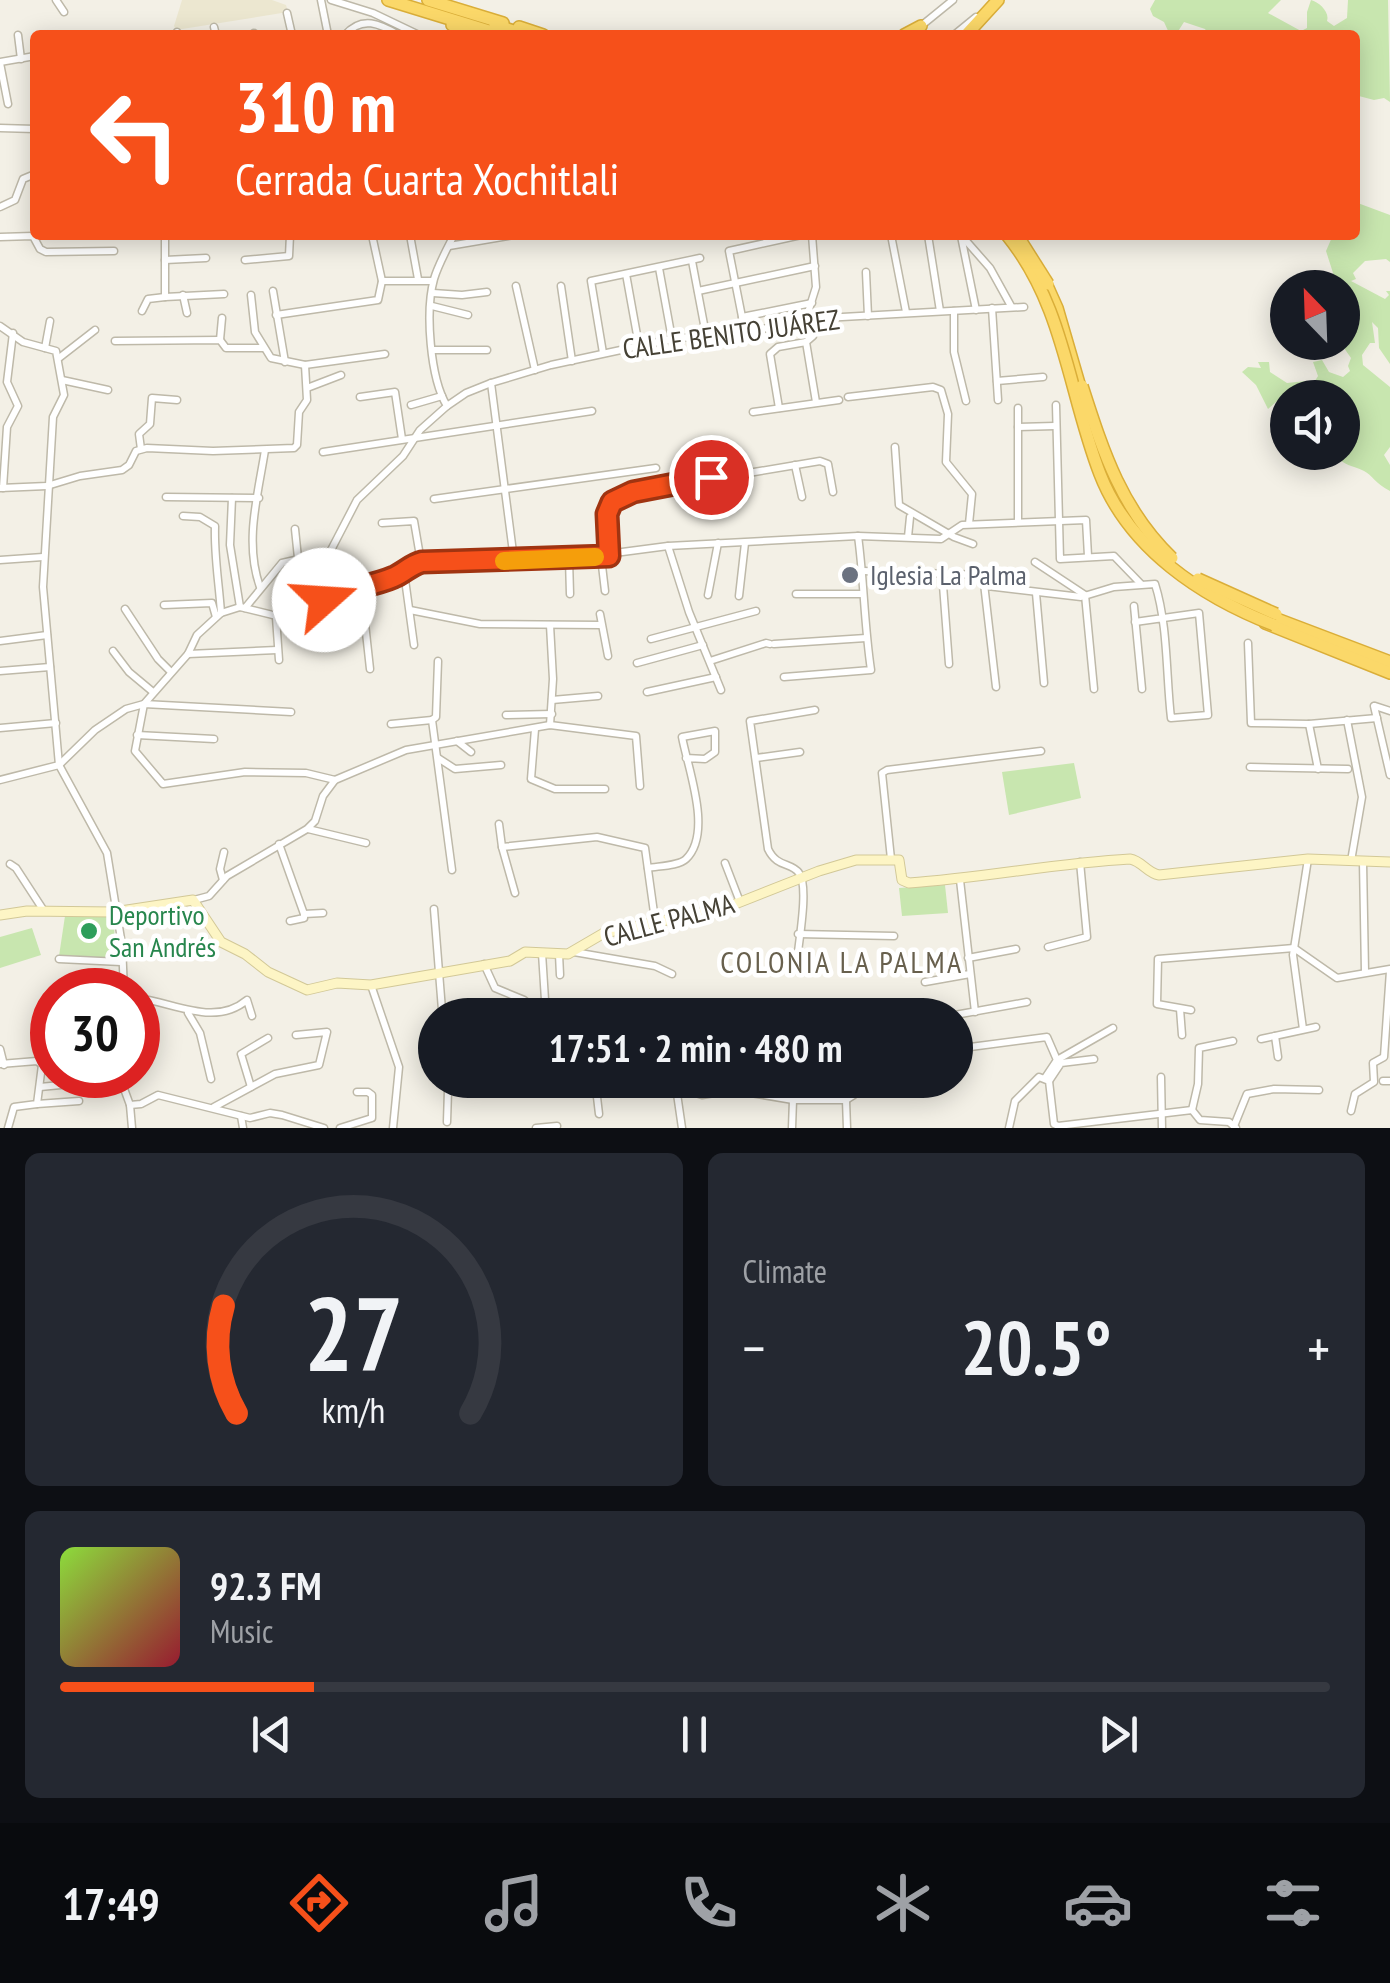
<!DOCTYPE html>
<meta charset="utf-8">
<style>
body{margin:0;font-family:"PT Sans Narrow",sans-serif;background:#242831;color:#f1f3f6;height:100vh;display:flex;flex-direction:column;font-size:38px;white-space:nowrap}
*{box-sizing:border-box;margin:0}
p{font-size:32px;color:#9ea1a6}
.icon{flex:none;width:55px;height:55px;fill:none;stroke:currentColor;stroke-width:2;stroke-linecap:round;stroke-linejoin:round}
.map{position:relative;height:1128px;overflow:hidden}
.panel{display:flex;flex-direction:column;gap:25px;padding:25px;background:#0d0f14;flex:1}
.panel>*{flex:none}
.banner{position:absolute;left:30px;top:30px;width:1330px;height:210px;border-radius:10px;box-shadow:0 5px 25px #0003;background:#f6501a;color:#fff;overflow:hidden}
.needle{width:65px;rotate:337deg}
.tools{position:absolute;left:1270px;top:270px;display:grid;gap:20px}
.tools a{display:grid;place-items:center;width:90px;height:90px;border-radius:50%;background:#171b24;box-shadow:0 5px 25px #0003;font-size:50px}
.speed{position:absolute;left:30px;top:968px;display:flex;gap:20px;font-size:50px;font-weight:700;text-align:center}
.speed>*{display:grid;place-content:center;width:130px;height:130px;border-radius:50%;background:#171b24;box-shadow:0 5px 25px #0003;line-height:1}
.speed .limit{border:15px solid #d22;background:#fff;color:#111}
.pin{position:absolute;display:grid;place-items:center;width:85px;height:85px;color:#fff;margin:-42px;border:5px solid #fff;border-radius:50%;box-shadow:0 2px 10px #0007}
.me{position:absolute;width:110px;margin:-55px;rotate:71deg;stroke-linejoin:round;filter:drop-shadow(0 0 8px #0008)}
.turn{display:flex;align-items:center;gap:35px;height:210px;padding:0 40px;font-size:45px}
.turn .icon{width:130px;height:130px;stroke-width:2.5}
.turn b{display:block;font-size:70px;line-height:85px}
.big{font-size:75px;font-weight:600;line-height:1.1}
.panel .widget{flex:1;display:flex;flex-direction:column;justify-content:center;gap:15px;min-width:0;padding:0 35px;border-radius:15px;background:#242831}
.panel .dial{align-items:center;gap:0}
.dial svg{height:260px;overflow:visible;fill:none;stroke:#363941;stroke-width:7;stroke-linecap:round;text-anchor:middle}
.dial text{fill:#f1f3f6;stroke:none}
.song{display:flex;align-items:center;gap:30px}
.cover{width:120px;height:120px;border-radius:15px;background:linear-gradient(135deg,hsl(90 70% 55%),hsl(350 70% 35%))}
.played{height:10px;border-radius:5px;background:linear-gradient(90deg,#f6501a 20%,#363941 20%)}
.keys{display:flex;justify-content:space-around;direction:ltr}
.heat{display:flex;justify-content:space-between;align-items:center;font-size:55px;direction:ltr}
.panel .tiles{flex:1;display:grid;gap:25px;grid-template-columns:1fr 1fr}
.widget:last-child{grid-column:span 2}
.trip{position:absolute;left:418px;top:998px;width:555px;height:100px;border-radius:50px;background:#171b24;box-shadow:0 5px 25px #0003;font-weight:600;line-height:100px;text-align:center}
.menu{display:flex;height:160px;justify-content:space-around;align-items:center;background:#090b0e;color:#9ea1a6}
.menu .icon{width:70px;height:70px}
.menu .current{color:#f6501a}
.menu b{font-size:45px;color:#f1f3f6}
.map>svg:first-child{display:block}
</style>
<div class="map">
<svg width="1390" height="1128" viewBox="0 0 1390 1128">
<rect width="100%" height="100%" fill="#f3f0e6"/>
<!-- education -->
<polygon fill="#ece7d0" points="182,0 272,0 286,5 288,12 176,30 174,26"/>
<!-- green -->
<g fill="#c8e6af">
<path d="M1155 0H1281L1268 13 1301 31 1307 28V12L1311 0C1319 2 1330 12 1327 21L1334 26 1347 18 1348 0H1388L1390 102 1384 98 1374 100 1355 95V35H1209L1205 29 1184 22 1177 33 1170 35 1164 22 1153 16 1150 9Z"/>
<path d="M1355 202 1390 215V262L1386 259 1365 261 1353 273 1356 279 1351 281 1385 299 1389 295 1386 291H1390V364L1379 348 1378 328 1372 322 1375 343H1370L1362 355 1363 365 1390 387V447L1384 455 1390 465V491C1376 484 1372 475 1364 471 1352 465 1344 466 1335 455L1342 452 1347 428 1343 414 1342 398 1300 397 1290 390 1268 409 1256 385 1242 372 1248 367 1261 368 1258 362H1269L1270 372 1287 383 1306 381 1313 384 1318 376 1313 362 1322 360 1329 372 1343 377 1350 371 1348 366 1351 358 1344 348 1331 353 1323 351 1322 343 1342 342V288L1310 287 1313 285 1309 281 1310 276 1317 274 1327 279 1334 276 1326 251 1333 235H1355Z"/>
<polygon points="1074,763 1081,798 1009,815 1002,772"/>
<polygon points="945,885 948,913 902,916 899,888"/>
<polygon points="65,916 114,917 115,958 59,956"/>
<polygon points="32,928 41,955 0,968 0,937"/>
</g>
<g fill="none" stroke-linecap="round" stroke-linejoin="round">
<!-- street casing -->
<g stroke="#beb9a9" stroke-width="9">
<g id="street">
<polyline points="56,0 64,12"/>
<polyline points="321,0 328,35"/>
<polyline points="331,0 373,13 419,35"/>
<polyline points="287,13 292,35"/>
<polyline points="921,26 953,0"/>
<polyline points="214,27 216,35"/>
<polyline points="177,32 178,35"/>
<polyline points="254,33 254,35"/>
<polyline points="18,35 21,59"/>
<path d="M345 35C362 15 380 24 399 35"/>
<polyline points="954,35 976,17"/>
<polyline points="0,62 35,56"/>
<polyline points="0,63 8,104"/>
<polyline points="0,128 35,129"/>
<polyline points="0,207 15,200 23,179 35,174"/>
<polyline points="165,235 165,297 224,294"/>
<polyline points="410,235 418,279"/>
<polyline points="891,235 906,312"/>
<polyline points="928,235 940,311"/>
<polyline points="961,235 990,268 1011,306"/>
<polyline points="961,236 976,310"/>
<polyline points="0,237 33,236 40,249 46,252 114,251"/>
<polyline points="449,246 514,235"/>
<polyline points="165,260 206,258"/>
<polyline points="245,260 289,256 290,235"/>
<polyline points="692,261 706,335"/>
<polyline points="659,268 672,339"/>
<polyline points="866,272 868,316"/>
<polyline points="626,274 639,346"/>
<polyline points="382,281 433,281"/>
<polyline points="516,286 535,370"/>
<polyline points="561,286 572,361"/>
<polyline points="273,291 285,362"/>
<polyline points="698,291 815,266"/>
<polyline points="433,293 462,295 487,292"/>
<polyline points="183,295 187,313"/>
<polyline points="251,295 255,332 271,358 305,365 385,354"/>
<polyline points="432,306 468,315"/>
<polyline points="992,308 998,400"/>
<polyline points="142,311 148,299 165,297"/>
<polyline points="954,311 954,352 966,401"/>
<polyline points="276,315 378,300 382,281 372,235"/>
<polyline points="742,317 812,303"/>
<polyline points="806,319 816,287 812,235"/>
<polyline points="811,319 813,336 806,342 816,402"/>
<polyline points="0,326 23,342 56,351 64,395 53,417 43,587 59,765 107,853 122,945 124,990"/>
<polyline points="745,332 729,251 801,235"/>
<polyline points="220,340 222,318"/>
<polyline points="115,341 220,340 226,348 263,348"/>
<polyline points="45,348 50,321"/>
<polyline points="433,350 487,350"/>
<polyline points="603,353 591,281 700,258"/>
<polyline points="59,358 95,330"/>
<polyline points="62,380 108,390"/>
<polyline points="997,381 1043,377"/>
<polyline points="491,383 514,560"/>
<polyline points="307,388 341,375"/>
<polyline points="360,397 395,392 402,439"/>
<polyline points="848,397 933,387 941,390 948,414 946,462 972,494 969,524"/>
<polyline points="411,405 442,396"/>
<polyline points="1056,405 1060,559 1114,556 1141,584"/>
<polyline points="447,406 466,393 491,383 551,365 672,339 758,330 806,319 1024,307"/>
<polyline points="779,408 770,354 778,347 806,342"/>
<polyline points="753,412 839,400"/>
<polyline points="1018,427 1055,426"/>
<polyline points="895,447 899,505 954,537 973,544"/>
<polyline points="141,449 139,434 150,424 152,398 177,400"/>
<polyline points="323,452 592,411"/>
<polyline points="795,465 802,497"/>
<polyline points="0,488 47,486 80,476 122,470 129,465 136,451 147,448 213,451 294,448 297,445 299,412 307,400 305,365"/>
<polyline points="3,488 7,427 18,406 7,382 13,333"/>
<polyline points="166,497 259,498"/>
<polyline points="232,498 230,545 240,607"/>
<polyline points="434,499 656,468"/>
<path d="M183 516 200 517 215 526C214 556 219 583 221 613"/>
<polyline points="1018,521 1018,408"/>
<polyline points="382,523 414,521 421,562"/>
<polyline points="295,529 298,558"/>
<polyline points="908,537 910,517"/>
<polyline points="668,546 689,612 721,690"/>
<path d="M609 556C608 525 598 508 629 493L820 461 828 464 833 492"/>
<polyline points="601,557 605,591"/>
<polyline points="569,559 570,594"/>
<polyline points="0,560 43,557"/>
<polyline points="1035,562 1085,595 1094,689"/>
<polyline points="863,571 983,575 996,687"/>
<polyline points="404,572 414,645"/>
<polyline points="942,572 949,664"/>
<path d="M987 586 1081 597 1114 587 1155 584C1168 625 1166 675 1171 718L1208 715 1199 613 1135 622"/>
<path d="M260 587C244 542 258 495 265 450"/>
<polyline points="361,587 370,669"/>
<polyline points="1036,593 1044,683"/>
<polyline points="796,594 861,594"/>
<polyline points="708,595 718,543"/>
<polyline points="739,596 745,543"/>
<polyline points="164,605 212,603 216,617"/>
<polyline points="1134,606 1142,689"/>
<path d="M245 608 282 563 330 552 357 500 403 456 420 430 447 406C430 378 425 311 434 279 438 265 447 249 454 235"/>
<polyline points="125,609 158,659 171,672"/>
<polyline points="410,610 480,624 601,625"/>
<polyline points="600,614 608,656"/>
<polyline points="276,617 279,660"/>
<polyline points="651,639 756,611"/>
<polyline points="0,641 47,635"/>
<polyline points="1248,643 1251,723 1309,724 1377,718"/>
<polyline points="774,644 866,638"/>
<polyline points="113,651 129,672 153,692"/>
<polyline points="188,654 277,650"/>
<polyline points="438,661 436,717 432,720 452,870"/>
<polyline points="710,661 766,643 770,644"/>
<polyline points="637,663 703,645"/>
<polyline points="0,671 50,667"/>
<path d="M784 677 871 670C864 623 864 580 858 536"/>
<polyline points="647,692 716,677"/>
<polyline points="552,700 598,696"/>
<polyline points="1374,706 1390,775"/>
<polyline points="1375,706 1390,711"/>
<polyline points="291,712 144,704 135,751 163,784 245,772 306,773 335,780"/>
<polyline points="506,715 552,714"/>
<polyline points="1347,720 1362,797 1351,861"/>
<polyline points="391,724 432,720"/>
<polyline points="1309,724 1318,769"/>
<polyline points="550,725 553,679 550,625"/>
<polyline points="0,728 56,723"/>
<polyline points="535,729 531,779 555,789 605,789"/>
<polyline points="137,735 214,739"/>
<polyline points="457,741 471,752"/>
<polyline points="438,758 455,769 501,765"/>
<polyline points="756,758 800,752"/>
<polyline points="1250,767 1348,769"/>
<polyline points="0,780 59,765 95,730 126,709 144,704 188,654 197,635 221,613 240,607 293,620 337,593 397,576 409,566 422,561 569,559 668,546 858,536 941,539 962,525 1086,520 1088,556"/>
<polyline points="499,824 502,847 515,893"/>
<polyline points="308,829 366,843"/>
<polyline points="279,844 304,914 304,918 290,921"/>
<polyline points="502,847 597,837 645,848 655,920"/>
<polyline points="891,859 882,773 887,770 1041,751"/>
<polyline points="1363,862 1365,972"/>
<polyline points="725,863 740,902"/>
<polyline points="10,864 16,868 44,911"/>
<path d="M648 868C658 866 679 866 686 859 713 833 688 769 682 737L715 731V752L705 759 686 758"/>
<polyline points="223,880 220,869 224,852"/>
<polyline points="960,880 975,1012"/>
<polyline points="194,900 209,896 227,876 307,829 315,821 323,796 335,780 406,750 550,725 636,736 640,786"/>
<polyline points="434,909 442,1010 447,1014 460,1013"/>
<polyline points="304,914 323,913"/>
<polyline points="798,934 894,936"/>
<polyline points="1048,947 1087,937 1080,862"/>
<polyline points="574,952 655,966 672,974"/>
<polyline points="542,953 545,1000"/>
<polyline points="559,954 560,975"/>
<polyline points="968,958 1016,949"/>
<polyline points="59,959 121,962"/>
<polyline points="484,964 495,988 524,1000 541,1013 558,1015"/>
<path d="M796 970C797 950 810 887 799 873 791 862 777 868 768 849L750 721 815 710"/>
<polyline points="925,982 970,974"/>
<polyline points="371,985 399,1067 393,1128"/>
<path d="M138 998C175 1003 215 1027 247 1000L252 1016"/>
<polyline points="1180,1009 1182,1035"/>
<polyline points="1191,1010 1157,1004 1158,959 1294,948 1337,978 1390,969"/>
<polyline points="188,1013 200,1033 211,1079"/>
<polyline points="955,1015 1027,1002"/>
<polyline points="1303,1029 1293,955 1308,859"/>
<polyline points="1275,1036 1278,1057"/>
<polyline points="1261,1039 1316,1027"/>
<polyline points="0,1049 4,1065"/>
<polyline points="955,1049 1047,1037 1057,1060 1045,1078"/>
<polyline points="1057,1060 1113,1028"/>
<polyline points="0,1064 37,1061 42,1065 37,1104 14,1107 8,1128"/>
<polyline points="119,1075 130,1105 132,1128"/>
<polyline points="1161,1077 1162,1128"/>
<polyline points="595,1080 599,1114"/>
<polyline points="655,1080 702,1095 733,1090 793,1100 846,1100"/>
<polyline points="675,1080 682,1128"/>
<polyline points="1049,1081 1061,1063 1094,1059"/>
<polyline points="1383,1081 1390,1081"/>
<polyline points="40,1087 92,1082"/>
<polyline points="251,1087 241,1054 268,1038"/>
<polyline points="846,1100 847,1128"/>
<polyline points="846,1100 854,1095 853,1080"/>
<polyline points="37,1104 79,1101"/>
<polyline points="130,1105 141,1104 158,1095 250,1118 270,1113 282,1115 324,1128"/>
<polyline points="214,1107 275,1074 319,1065 327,1032 296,1035"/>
<polyline points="1192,1110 1198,1084 1199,1048 1233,1041"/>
<polyline points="1351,1111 1355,1094 1374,1082 1373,1063 1384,1057 1390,971"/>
<polyline points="241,1116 243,1128"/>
<polyline points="447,1122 448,1090 596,1086"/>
<polyline points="1234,1126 1247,1094 1274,1089 1319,1090"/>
<polyline points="340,1128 372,1118 372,1095 368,1092 357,1092"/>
<polyline points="536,1128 557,1126"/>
<polyline points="792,1128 793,1100"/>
<polyline points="1009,1128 1015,1101 1039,1077 1049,1081 1054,1124 1058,1126 1192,1110 1200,1120 1229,1122 1236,1128"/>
</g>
</g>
<!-- secondary casing -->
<g stroke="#d2c897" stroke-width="11">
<path id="secondary" d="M0 915 27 911 114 912 193 900 221 942 245 954 268 972 307 990 337 983 371 985 510 961 525 952 568 954 604 933 725 908 819 871 856 860H899L902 880 909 883C983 878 1056 863 1130 859 1142 861 1147 873 1159 875L1308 859 1390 862"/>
</g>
<!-- highway casing -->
<g stroke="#daae39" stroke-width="14">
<g id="highway">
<polyline points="388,0 502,35"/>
<polyline points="428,0 503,23"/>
<polyline points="452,25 470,35"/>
<polyline points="495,25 526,35"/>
<polyline points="519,27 543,35"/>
<polyline points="904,35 921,26"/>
<polyline points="966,35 998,0"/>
<polyline points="1044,279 1057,308 1082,394"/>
<polyline points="1240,605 1390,662"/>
<polyline points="1265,623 1390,673"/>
</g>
</g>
<!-- street -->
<use href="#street" stroke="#fff" stroke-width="6"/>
<!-- secondary -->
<use href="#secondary" stroke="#fdf5c5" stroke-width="9"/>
<!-- highway -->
<use href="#highway" stroke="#fbd869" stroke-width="11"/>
<!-- highway-bridge casing -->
<g stroke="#daae39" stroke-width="14" stroke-linecap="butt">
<g id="highway-bridge">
<path d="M1007 235C1065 307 1068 391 1100 474 1129 549 1202 597 1274 625"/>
<polyline points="1017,235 1048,284"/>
<path d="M1082 386C1103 451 1121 509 1172 558"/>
<polyline points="1198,579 1276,614"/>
</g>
</g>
<!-- highway-bridge -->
<use href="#highway-bridge" stroke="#fbd869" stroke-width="11"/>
</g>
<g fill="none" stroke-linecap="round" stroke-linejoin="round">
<!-- route casing -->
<g stroke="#a03411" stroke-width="25">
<path id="route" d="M324 600C345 588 371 587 394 577 404 573 410 565 422 562L609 556 607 514 612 502 633 492 711 477"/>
</g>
<!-- route -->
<use href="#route" stroke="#f6501a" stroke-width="18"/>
<!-- slow -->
<polyline stroke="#f59e0b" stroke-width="18" points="504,561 595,557"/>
</g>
<!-- markers -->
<circle fill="#6b7280" stroke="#fff" stroke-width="4" cx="850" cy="575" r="10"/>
<circle fill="#2e9e5b" stroke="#fff" stroke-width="4" cx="89" cy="931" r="10"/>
<g text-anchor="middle" stroke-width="9" stroke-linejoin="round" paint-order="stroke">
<!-- street labels -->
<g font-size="28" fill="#454135" stroke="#fff">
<text transform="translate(731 334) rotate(-8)" y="10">CALLE BENITO JUÁREZ</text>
<text transform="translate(669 920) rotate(-15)" y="10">CALLE PALMA</text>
</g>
<!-- worship labels -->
<g font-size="28" fill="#5b616d" stroke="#fff" text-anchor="start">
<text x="870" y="585">Iglesia La Palma</text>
</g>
<!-- leisure labels -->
<g font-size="28" fill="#27864d" stroke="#fff" text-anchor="start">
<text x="109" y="925">Deportivo<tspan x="109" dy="32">San Andrés</tspan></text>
</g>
<!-- neighbourhood labels -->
<g font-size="30" letter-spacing="2.5" fill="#68604d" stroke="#fff">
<text x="842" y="973">COLONIA LA PALMA</text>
</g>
</g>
</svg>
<div class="tools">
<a><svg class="needle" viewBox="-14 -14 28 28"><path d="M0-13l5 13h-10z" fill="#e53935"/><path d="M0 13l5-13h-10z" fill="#9ea1a6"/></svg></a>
<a><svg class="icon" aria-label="sound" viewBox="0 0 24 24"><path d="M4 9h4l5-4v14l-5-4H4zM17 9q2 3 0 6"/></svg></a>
</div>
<div class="speed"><div class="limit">30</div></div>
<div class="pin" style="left:711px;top:477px;background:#d93025"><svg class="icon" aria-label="arrive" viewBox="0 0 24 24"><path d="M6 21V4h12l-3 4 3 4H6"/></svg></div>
<svg class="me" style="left:324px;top:600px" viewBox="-20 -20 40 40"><circle r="19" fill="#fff"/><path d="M0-13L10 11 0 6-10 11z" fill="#f6501a"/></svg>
<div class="trip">17:51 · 2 min · 480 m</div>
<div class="banner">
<div class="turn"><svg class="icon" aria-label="left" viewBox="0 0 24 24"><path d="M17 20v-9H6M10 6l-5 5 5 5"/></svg><div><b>310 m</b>Cerrada Cuarta Xochitlali</div></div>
</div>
</div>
<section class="panel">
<div class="tiles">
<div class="widget dial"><svg viewBox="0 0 100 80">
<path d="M14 69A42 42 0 1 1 86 69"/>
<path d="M14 69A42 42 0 0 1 10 36" stroke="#f6501a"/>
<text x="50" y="56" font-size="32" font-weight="700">27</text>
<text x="50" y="72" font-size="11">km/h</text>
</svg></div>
<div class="widget"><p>Climate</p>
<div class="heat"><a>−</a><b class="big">20.5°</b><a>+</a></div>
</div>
<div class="widget">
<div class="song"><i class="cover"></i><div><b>92.3 FM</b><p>Music</p></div></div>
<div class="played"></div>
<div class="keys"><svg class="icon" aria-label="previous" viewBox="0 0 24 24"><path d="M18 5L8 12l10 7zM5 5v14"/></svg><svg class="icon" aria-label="pause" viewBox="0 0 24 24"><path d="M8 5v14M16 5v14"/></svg><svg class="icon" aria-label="next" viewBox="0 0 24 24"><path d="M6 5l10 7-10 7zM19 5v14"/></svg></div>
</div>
</div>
</section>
<nav class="menu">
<b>17:49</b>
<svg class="icon current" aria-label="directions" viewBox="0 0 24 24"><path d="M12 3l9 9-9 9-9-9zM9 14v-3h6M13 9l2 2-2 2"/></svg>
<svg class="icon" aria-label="music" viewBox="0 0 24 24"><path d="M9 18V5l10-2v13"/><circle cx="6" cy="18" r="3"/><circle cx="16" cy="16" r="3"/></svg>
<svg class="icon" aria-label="phone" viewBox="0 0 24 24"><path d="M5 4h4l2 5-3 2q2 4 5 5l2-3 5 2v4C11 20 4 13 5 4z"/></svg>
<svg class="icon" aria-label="climate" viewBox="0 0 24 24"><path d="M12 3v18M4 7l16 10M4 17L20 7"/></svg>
<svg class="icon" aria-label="car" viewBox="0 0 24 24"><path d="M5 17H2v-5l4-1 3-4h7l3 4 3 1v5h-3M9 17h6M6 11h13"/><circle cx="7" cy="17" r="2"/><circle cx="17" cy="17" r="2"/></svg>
<svg class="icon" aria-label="filters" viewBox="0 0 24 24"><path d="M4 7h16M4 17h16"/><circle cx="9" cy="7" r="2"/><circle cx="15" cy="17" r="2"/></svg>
</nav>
